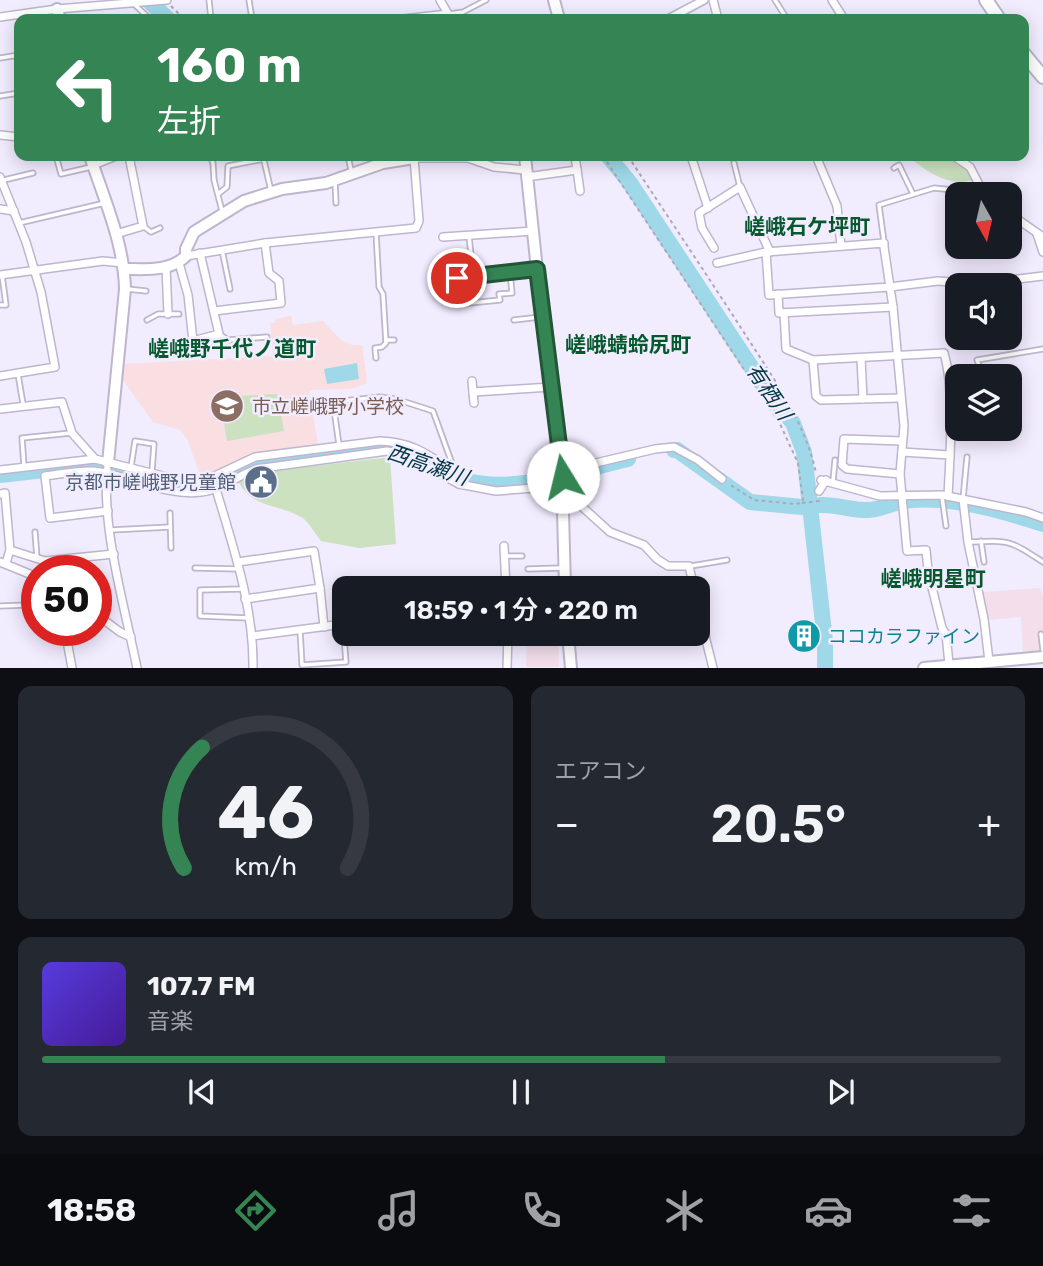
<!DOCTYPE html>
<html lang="ja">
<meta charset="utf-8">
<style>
body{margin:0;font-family:Rubik,"Noto Sans JP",sans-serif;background:#242831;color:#f1f3f6;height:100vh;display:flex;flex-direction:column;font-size:26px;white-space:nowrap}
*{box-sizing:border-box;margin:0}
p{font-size:23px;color:#9ea1a6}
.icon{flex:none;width:38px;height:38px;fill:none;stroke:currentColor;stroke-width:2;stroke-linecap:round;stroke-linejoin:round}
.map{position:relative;height:668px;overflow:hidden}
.side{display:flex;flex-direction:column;gap:18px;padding:18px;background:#0d0f14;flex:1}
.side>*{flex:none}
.banner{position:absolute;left:14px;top:14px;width:1015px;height:147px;border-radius:14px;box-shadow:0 4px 18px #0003;background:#358454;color:#fff;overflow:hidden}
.needle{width:46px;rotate:172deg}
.controls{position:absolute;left:945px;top:182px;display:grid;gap:14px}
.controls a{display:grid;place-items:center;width:77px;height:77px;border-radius:14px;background:#171b24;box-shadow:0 4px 18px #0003;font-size:35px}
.speed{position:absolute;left:21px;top:555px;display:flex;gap:14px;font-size:35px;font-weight:700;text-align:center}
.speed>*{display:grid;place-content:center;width:91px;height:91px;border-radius:50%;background:#171b24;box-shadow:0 4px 18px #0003;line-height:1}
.speed .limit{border:10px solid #d22;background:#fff;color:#111}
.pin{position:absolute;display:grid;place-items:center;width:60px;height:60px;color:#fff;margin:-30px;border:4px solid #fff;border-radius:50%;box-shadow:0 2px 7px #0007}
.me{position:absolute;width:77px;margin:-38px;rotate:351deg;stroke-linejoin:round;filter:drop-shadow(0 0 5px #0008)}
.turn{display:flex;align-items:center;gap:24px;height:147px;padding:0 28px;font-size:32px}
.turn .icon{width:91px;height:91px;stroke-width:2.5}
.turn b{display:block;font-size:49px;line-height:60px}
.big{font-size:52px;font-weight:600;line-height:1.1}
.side .card{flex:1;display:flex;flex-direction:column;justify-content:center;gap:10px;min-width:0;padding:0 24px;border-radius:14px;background:#242831}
.side .dial{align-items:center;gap:0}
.dial svg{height:182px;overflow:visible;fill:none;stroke:#363941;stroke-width:7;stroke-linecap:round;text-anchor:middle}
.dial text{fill:#f1f3f6;stroke:none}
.song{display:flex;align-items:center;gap:21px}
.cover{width:84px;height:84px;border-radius:10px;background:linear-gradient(135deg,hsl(250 70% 55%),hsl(260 70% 35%))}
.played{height:7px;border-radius:4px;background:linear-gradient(90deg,#358454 65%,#363941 65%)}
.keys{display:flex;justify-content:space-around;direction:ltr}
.heat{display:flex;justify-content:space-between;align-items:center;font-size:38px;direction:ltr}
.side .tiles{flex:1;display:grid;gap:18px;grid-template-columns:1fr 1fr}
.card:last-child{grid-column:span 2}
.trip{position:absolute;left:332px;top:576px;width:378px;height:70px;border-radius:14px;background:#171b24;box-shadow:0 4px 18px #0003;font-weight:600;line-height:70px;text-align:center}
.tabs{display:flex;height:112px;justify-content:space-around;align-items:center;background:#090b0e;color:#9ea1a6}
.tabs .icon{width:49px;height:49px}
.tabs .on{color:#358454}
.tabs b{font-size:32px;color:#f1f3f6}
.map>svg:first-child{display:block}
</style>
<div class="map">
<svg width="1043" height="668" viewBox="0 0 1043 668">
<rect width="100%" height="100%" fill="#f2ecff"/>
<!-- commercial -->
<g fill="#f4deec">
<polygon points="1040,588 1043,597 1043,653 1023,655 1021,617 987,620 982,592"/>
<polygon points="527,634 558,634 559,667 526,667"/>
</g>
<!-- education -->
<polygon fill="#f9dee2" points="291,316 293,325 323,321 341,340 352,345 362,345 367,383 352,389 309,390 318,445 247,456 210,475 201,477 187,439 180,430 153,422 120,376 121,364 273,356 270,323 275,323 275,319"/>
<!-- green -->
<g fill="#cbe1bf">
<path d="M908 156C934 156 963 150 973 180 948 187 927 172 908 156Z"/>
<polygon points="277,394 284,431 227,441 220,397"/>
<path d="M390 457 396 544 359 548 321 541C315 534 311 525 304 519 281 503 254 511 238 481L256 473Z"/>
</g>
<!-- water -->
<polygon fill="#9fd8e9" points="357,363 359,379 327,384 324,369"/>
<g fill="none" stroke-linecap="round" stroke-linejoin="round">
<!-- river -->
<g stroke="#9fd8e9" stroke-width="16">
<polyline points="148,0 168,19"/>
<polyline points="608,156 630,183 767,391 793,423 804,452 825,641 825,668"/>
<polyline points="674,450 677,450 750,502 802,507"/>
<path d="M0 475 89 465 183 486 210 485 249 464 389 447C416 452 436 473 463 480 517 495 575 471 628 459"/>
<path d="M820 505C837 504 853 511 869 510 880 510 896 501 911 500 956 497 1000 510 1043 524"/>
</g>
<!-- lane casing -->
<g stroke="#beb6cd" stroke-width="7">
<g id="lane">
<polyline points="209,0 211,19"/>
<polyline points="249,0 252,19"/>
<polyline points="775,0 787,19"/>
<polyline points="134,4 150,19"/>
<polyline points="449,14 463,12 486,0"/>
<polyline points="0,58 19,55"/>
<polyline points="0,96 19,93"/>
<polyline points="56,156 61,174 91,167"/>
<polyline points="210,156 213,163 214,180 222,211"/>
<polyline points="263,156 271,191"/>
<polyline points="348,156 351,170"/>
<polyline points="734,163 740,187"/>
<polyline points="894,168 899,165 913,194"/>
<polyline points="4,180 33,173"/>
<polyline points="335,181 336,203"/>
<polyline points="218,194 227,187 228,166 264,159"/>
<polyline points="19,223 105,203"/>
<polyline points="143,226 151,232 160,228"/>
<polyline points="469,236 471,255"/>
<polyline points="884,242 879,205 934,188 982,193"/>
<polyline points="222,250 230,289"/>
<polyline points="510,272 512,293 499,294 500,300 460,304 457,278 535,269"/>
<polyline points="127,289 146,291"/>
<polyline points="0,305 6,305 2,275"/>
<polyline points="147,320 158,314 179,314"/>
<polyline points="514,320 540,317"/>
<polyline points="219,334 228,340 267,337"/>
<polyline points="386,340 394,340"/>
<polyline points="376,358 375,348 382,347 386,343 383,294 379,287 376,232"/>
<polyline points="18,374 23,404"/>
<polyline points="983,376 977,360 1043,349"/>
<polyline points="339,445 333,402 380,397 396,399 433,411 454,469"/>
<polyline points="24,466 22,438 71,433"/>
<polyline points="131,467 135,441 154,444 152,471"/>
<polyline points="833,481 835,460"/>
<polyline points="942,497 946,526"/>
<polyline points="963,499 967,457"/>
<polyline points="170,513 171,548"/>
<polyline points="111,530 170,527"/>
<polyline points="35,532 37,558"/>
<polyline points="981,541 984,562"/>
<path d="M970 542C1010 540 1009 540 1043 562"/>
<polyline points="505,556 522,556"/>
<polyline points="691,566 727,560"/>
<polyline points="195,568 238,569"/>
<polyline points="528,569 561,568"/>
<polyline points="242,589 200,590 200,616 248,618"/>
<polyline points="0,606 28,605"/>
<polyline points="300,630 302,665 346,662 343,624"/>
<polyline points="1041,634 1043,650"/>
</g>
</g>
<!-- street casing -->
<g stroke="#beb6cd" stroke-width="10">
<g id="street">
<polyline points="440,0 451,19"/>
<polyline points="713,0 718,19"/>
<polyline points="832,0 844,19"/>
<polyline points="0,17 57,9 167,0"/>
<polyline points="403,19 448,14"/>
<polyline points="668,19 704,0"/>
<polyline points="0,135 19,137"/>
<polyline points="575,156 580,191"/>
<polyline points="691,156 708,208"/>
<polyline points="816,156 837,206 841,246"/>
<polyline points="954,156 970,167 984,194"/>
<polyline points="93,165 116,156"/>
<polyline points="0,177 26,242 41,292 55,367 0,376"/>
<polyline points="526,177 577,170"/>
<polyline points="0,209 14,211"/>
<polyline points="1010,214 1043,237"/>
<polyline points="116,234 143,226 129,156"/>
<polyline points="1037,234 1043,252"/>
<polyline points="443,237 533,231"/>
<polyline points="714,248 702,228 699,213 740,187 770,252"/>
<polyline points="186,256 265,243 416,228 419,221 414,158 468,158 494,167 525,170"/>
<polyline points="179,263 188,295 193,341"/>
<polyline points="717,263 766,252"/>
<polyline points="166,267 168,314"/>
<polyline points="0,275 103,261 123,263"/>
<polyline points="778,294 779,313 893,307"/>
<polyline points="214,311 281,303 279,281 269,273 265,243"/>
<path d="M784 313 786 349 813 360 944 353C955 391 950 456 948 496"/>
<polyline points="157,347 193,341 219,334 200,253"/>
<polyline points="861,358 863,399"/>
<polyline points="813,360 816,396 821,400 901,398"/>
<polyline points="472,381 474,403"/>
<polyline points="473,392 551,387"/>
<polyline points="0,409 62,402 72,433 95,459"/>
<polyline points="902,452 950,455"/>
<path d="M0 470 95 459 183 481 202 482 255 457 380 441C413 442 428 455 455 472L459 484"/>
<path d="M107 470C102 531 125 608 137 668"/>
<polyline points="562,471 655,449 674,447 698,460 722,479"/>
<polyline points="900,474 847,469 842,465 844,439 902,441"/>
<polyline points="821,480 880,496 942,495 1026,512 1043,518"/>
<path d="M216 489C233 547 254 607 253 668"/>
<polyline points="819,491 826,480"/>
<polyline points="0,494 5,493 10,550 6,563"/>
<polyline points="963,499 968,542 984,619 989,661"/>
<path d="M108 511 50 518 45 476C61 474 79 470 94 471 128 475 168 497 201 492 221 490 237 476 256 469L387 451 404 454 459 484 496 491 534 488 563 494 579 504 610 532 644 545 657 559 668 566H689L694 588"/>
<polyline points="504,546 506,588"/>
<polyline points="10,550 45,561 114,554"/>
<polyline points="0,562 37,577"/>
<polyline points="238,562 314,551 320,588 245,599"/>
<polyline points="320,588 324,627"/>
<polyline points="698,608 713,668"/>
<polyline points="96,614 120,632 131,637"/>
<polyline points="65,630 72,668"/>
<polyline points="252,636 343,624"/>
<polyline points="949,664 946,634 942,628 928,571 926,550 907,551 900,474 904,426 893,307 884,247 884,243 766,252 769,295 890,287 938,281 977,284 1043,276"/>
<polyline points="507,668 508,634"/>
</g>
</g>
<!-- secondary casing -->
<g stroke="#beb6cd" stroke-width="14">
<g id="secondary">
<polyline points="554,0 559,19"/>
<polyline points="57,9 60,19"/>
<path d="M90 156C104 199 124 243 125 289L108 463"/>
<polyline points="525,156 542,317 562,473 565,588"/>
<path d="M124 269C145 269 170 272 186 256V249L194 232 244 201 282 189 326 183 383 163 414 158"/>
<polyline points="568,634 571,668"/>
<polyline points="924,668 1043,657"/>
</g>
</g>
<!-- primary casing -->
<g stroke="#beb6cd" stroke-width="16">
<g id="primary">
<polyline points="986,0 999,19"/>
<polyline points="1024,54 1043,77"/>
</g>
</g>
<!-- path -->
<g stroke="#ada8b7" stroke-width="2" stroke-dasharray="3.5 3.5" stroke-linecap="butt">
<polyline points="171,6 184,19"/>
<polyline points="603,156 780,424 798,463 803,500 801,503 795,504 754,500 729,484"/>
<path d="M628 156C666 214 705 272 743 331 771 375 805 421 816 473"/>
<polyline points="802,503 819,501 819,499"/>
</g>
<!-- lane -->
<use href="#lane" stroke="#fff" stroke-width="3.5"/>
<!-- street -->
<use href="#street" stroke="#fff" stroke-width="7"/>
<!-- secondary -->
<use href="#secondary" stroke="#fff" stroke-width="10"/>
<!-- primary -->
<use href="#primary" stroke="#fff" stroke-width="12"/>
</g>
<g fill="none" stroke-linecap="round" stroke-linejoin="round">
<!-- route casing -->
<g stroke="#225637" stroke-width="18">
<polyline id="route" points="457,278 537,269 563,477"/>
</g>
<!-- route -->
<use href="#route" stroke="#358454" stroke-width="12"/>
</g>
<!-- icons -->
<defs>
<g id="school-disc" transform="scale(1.75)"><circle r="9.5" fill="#8d6e63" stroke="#f2ecff"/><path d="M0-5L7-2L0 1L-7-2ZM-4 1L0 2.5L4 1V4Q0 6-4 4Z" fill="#fff"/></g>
<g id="civic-disc" transform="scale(1.75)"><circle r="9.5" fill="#5c6f8a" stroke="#f2ecff"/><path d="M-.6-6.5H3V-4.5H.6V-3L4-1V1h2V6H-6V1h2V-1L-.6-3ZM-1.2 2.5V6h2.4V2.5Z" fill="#fff"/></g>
<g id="building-disc" transform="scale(1.75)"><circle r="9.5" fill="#0f9aa8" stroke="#f2ecff"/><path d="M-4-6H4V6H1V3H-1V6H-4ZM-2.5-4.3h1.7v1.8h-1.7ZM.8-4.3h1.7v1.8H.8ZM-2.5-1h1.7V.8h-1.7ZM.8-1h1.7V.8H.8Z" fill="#fff"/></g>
</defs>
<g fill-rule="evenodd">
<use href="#school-disc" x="227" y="406"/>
<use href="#civic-disc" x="261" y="482"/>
<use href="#building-disc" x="804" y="636"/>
</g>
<g text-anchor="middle" stroke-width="5" stroke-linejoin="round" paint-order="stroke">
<!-- education labels -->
<g font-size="19" fill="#785e54" stroke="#f2ecff" text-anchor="start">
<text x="252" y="413">市立嵯峨野小学校</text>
</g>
<!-- service labels -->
<g font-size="19" fill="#4e5e75" stroke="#f2ecff" text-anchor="end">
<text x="236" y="489">京都市嵯峨野児童館</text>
</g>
<!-- culture labels -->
<g font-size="19" fill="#0d838f" stroke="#f2ecff" text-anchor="start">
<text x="828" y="643">ココカラファイン</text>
</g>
<!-- neighbourhood labels -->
<g font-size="21" font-weight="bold" fill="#06592f" stroke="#f2ecff">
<text x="807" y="234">嵯峨石ケ坪町</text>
<text x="628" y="352">嵯峨蜻蛉尻町</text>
<text x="232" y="356">嵯峨野千代ノ道町</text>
<text x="933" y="586">嵯峨明星町</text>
</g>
<!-- water labels -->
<g font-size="21" font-style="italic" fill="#023844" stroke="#f2ecff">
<text transform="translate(769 392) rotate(56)" y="7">有栖川</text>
<text transform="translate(428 465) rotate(19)" y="7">西高瀬川</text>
</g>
</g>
</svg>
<div class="controls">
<a><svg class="needle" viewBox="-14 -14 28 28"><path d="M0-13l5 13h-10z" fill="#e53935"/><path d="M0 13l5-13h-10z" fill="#9ea1a6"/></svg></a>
<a><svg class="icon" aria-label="sound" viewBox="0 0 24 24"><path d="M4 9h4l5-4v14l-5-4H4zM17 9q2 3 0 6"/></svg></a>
<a><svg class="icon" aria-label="layers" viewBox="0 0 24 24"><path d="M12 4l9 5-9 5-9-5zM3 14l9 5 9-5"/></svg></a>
</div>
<div class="speed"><div class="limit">50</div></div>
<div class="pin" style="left:457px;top:278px;background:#d93025"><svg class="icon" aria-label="arrive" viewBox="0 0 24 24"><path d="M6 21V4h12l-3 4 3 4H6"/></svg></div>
<svg class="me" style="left:563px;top:477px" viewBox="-20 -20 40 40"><circle r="19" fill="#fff"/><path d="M0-13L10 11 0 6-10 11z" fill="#358454"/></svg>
<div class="trip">18:59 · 1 分 · 220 m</div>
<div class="banner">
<div class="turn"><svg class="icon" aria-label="left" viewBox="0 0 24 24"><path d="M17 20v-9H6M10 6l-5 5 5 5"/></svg><div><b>160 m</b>左折</div></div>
</div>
</div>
<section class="side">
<div class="tiles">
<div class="card dial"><svg viewBox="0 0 100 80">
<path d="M14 69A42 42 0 1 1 86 69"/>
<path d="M14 69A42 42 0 0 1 22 16" stroke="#358454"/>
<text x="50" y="56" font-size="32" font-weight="700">46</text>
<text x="50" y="72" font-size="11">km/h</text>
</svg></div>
<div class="card"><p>エアコン</p>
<div class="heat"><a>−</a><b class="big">20.5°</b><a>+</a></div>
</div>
<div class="card">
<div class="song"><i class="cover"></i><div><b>107.7 FM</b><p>音楽</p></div></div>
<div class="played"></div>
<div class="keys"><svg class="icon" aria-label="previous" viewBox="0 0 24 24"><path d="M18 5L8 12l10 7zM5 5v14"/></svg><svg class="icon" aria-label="pause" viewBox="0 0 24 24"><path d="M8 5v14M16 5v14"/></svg><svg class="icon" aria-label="next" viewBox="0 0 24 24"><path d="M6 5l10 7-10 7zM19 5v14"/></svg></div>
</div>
</div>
</section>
<nav class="tabs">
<b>18:58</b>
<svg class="icon on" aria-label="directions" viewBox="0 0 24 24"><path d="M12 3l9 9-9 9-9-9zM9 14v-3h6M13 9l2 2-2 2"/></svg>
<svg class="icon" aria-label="music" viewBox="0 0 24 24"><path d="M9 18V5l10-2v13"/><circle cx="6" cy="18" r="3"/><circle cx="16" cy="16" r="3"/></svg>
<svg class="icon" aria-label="phone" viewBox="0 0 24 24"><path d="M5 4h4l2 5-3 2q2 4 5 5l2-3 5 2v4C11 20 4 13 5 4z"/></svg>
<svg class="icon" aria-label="climate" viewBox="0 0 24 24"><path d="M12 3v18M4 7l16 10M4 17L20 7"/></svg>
<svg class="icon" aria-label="car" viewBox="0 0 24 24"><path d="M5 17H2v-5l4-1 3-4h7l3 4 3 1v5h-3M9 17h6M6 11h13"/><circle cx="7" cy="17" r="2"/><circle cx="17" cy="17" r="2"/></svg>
<svg class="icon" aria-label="filters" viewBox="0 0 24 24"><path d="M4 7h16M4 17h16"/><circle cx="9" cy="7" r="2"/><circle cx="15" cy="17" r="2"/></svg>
</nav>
